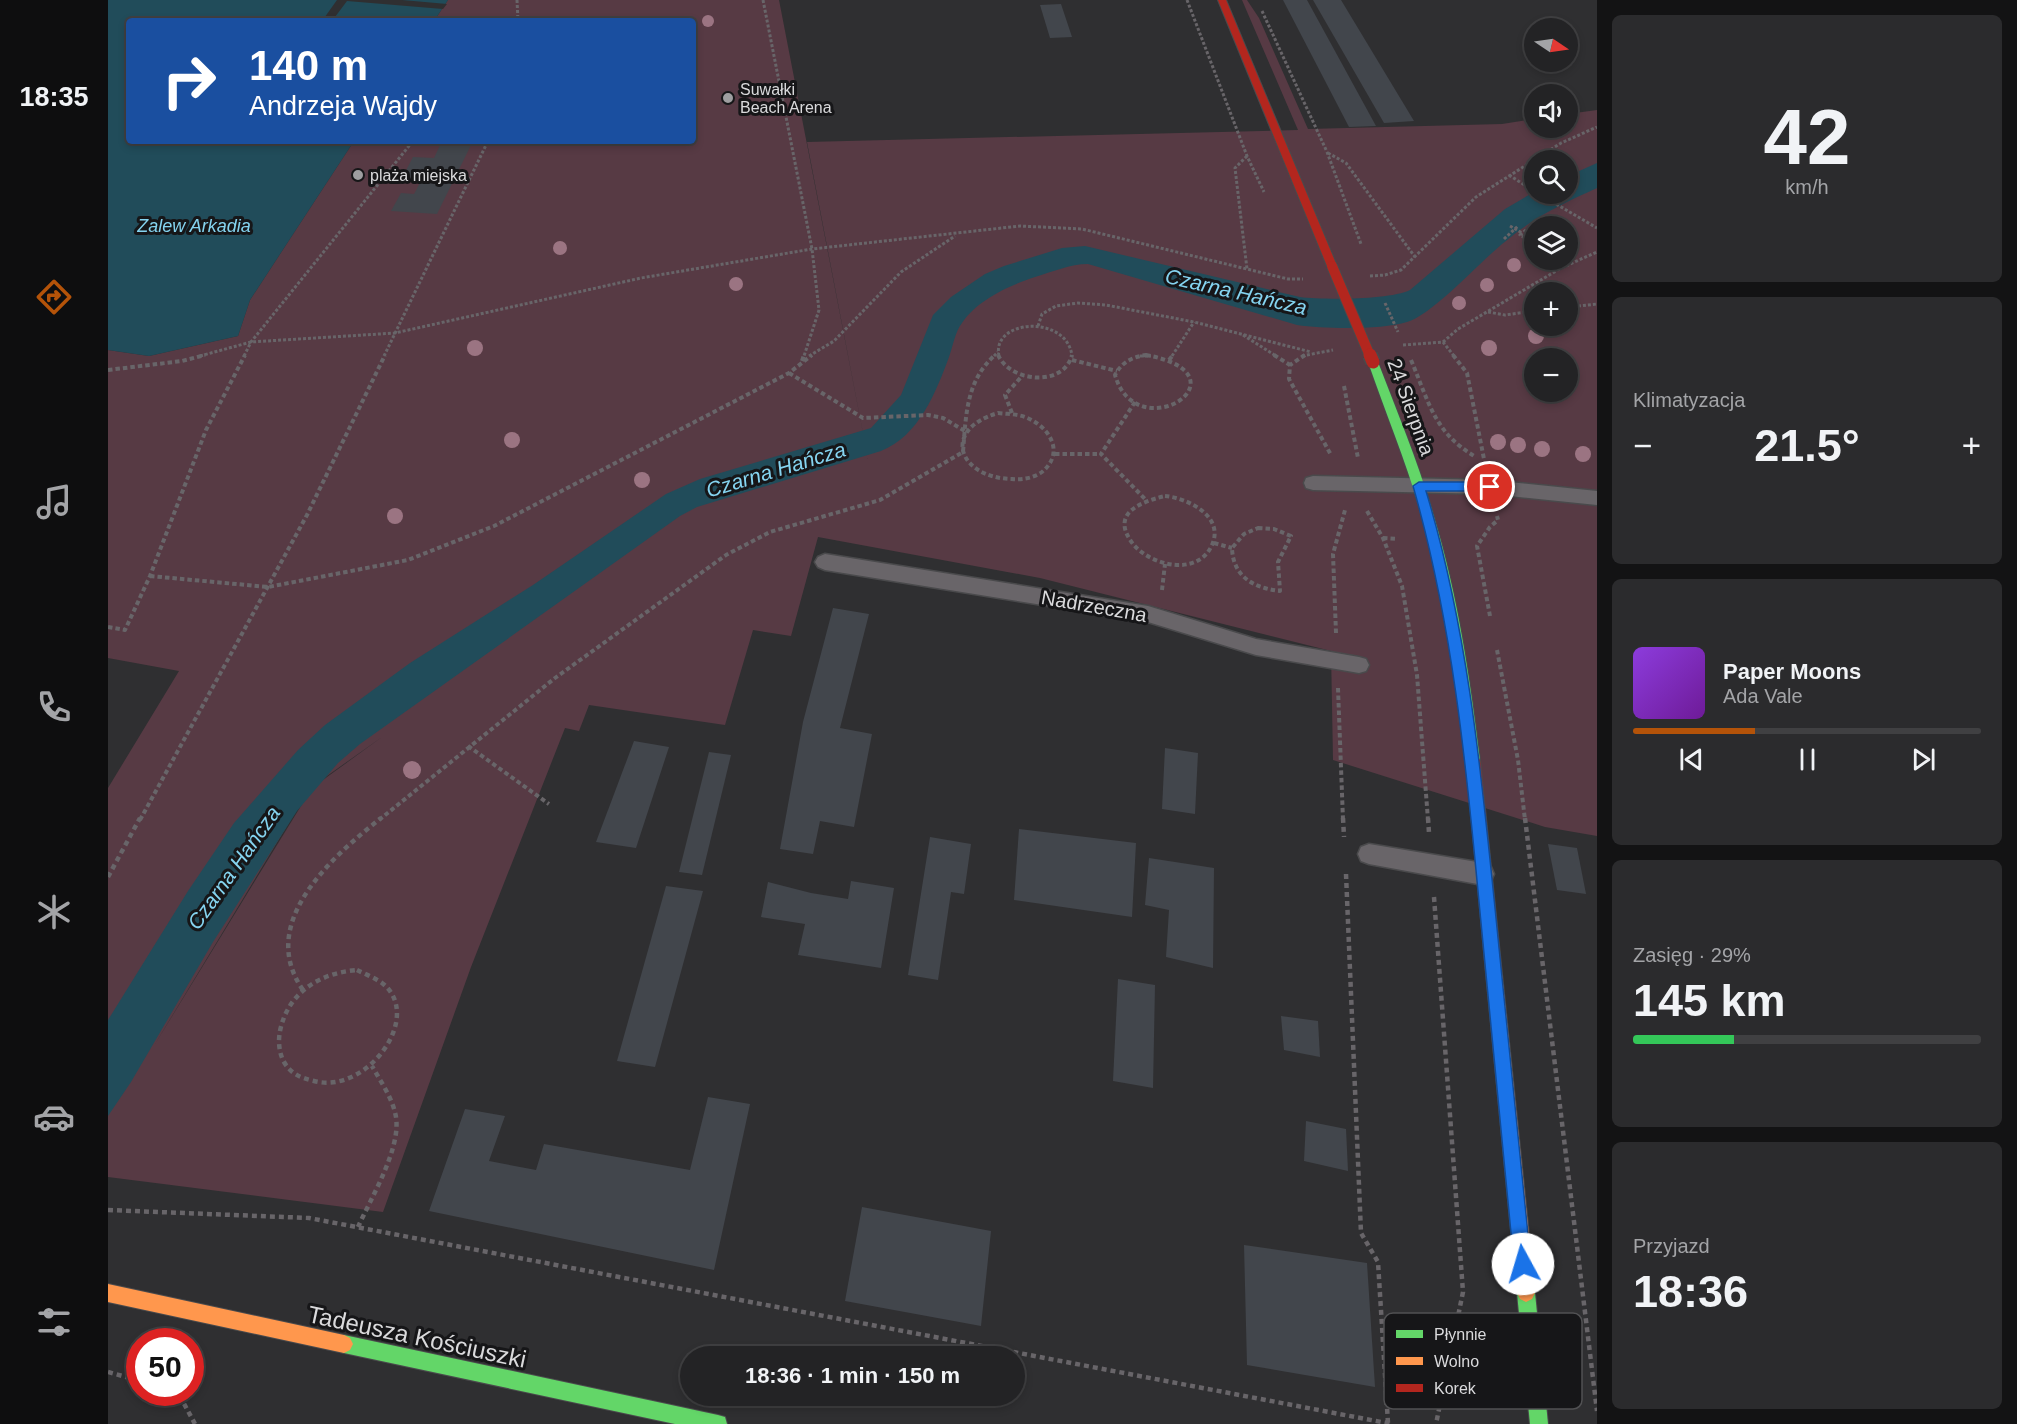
<!DOCTYPE html>
<html lang="pl">
<meta charset="utf-8">
<style>
body{margin:0;font-family:Arial,sans-serif;background:#2b2b2d;color:#f1f3f6;height:100vh;display:flex;flex-direction:column;font-size:22px;white-space:nowrap}
*{box-sizing:border-box;margin:0}
p{font-size:20px;color:#a3a4a7}
.icon{flex:none;width:33px;height:33px;fill:none;stroke:currentColor;stroke-width:2;stroke-linecap:round;stroke-linejoin:round}
.map{position:relative;flex:1;overflow:hidden}
.side{display:flex;flex-direction:column;gap:15px;padding:15px;background:#131314;width:420px}
.side>*{flex:none}
.banner{position:absolute;left:18px;top:18px;width:570px;height:126px;border-radius:6px;box-shadow:0 3px 9px #0003,0 0 0 2px #404042;background:#1a4fa0;color:#fff;overflow:hidden}
.needle{width:39px;rotate:103deg}
.fabs{position:absolute;left:1416px;top:18px;display:grid;gap:12px}
.fabs a{display:grid;place-items:center;width:54px;height:54px;border-radius:50%;background:#232325;box-shadow:0 3px 9px #0003,0 0 0 2px #404042;font-size:30px}
.speed{position:absolute;left:18px;top:1328px;display:flex;gap:12px;font-size:30px;font-weight:700;text-align:center}
.speed>*{display:grid;place-content:center;width:78px;height:78px;border-radius:50%;background:#232325;box-shadow:0 3px 9px #0003,0 0 0 2px #404042;line-height:1}
.speed .limit{border:9px solid #d22;background:#fff;color:#111}
.pin{position:absolute;display:grid;place-items:center;width:51px;height:51px;color:#fff;margin:-26px;border:3px solid #fff;border-radius:50%;box-shadow:0 2px 6px #0007}
.me{position:absolute;width:66px;margin:-33px;rotate:354deg;stroke-linejoin:round;filter:drop-shadow(0 0 4px #0008)}
.turn{display:flex;align-items:center;gap:21px;height:126px;padding:0 24px;font-size:27px}
.turn .icon{width:78px;height:78px;stroke-width:2.5}
.turn b{display:block;font-size:42px;line-height:51px}
.big{font-size:45px;font-weight:800;line-height:1.1}
.side .widget{flex:1;display:flex;flex-direction:column;justify-content:center;gap:9px;min-width:0;padding:0 21px;border-radius:9px;background:#2b2b2d}
.side .dial{align-items:center;gap:0}
.dial b{font-size:78px;line-height:1}
.song{display:flex;align-items:center;gap:18px}
.cover{width:72px;height:72px;border-radius:9px;background:linear-gradient(135deg,hsl(270 70% 55%),hsl(280 70% 35%))}
.played{height:6px;border-radius:3px;background:linear-gradient(90deg,#b45309 35%,#404042 35%)}
.keys{display:flex;justify-content:space-around;direction:ltr}
.heat{display:flex;justify-content:space-between;align-items:center;font-size:33px;direction:ltr}
.charge{height:9px;border-radius:4px;background:linear-gradient(90deg,#34c759 29%,#404042 0)}
.trip{position:absolute;left:572px;top:1346px;width:345px;height:60px;border-radius:30px;background:#232325;box-shadow:0 3px 9px #0003,0 0 0 2px #404042;font-weight:800;line-height:60px;text-align:center}
main{display:flex;flex:1;min-height:0}
.dock{display:flex;flex-direction:column;width:108px;justify-content:space-around;align-items:center;background:#0e0e0f;color:#a3a4a7}
.dock .icon{width:42px;height:42px}
.dock .selected{color:#b45309}
.dock b{font-size:27px;color:#f1f3f6}
.map>svg:first-child{display:block}
</style>
<main>
<nav class="dock">
<b>18:35</b>
<svg class="icon selected" aria-label="directions" viewBox="0 0 24 24"><path d="M12 3l9 9-9 9-9-9zM9 14v-3h6M13 9l2 2-2 2"/></svg>
<svg class="icon" aria-label="music" viewBox="0 0 24 24"><path d="M9 18V5l10-2v13"/><circle cx="6" cy="18" r="3"/><circle cx="16" cy="16" r="3"/></svg>
<svg class="icon" aria-label="phone" viewBox="0 0 24 24"><path d="M5 4h4l2 5-3 2q2 4 5 5l2-3 5 2v4C11 20 4 13 5 4z"/></svg>
<svg class="icon" aria-label="climate" viewBox="0 0 24 24"><path d="M12 3v18M4 7l16 10M4 17L20 7"/></svg>
<svg class="icon" aria-label="car" viewBox="0 0 24 24"><path d="M5 17H2v-5l4-1 3-4h7l3 4 3 1v5h-3M9 17h6M6 11h13"/><circle cx="7" cy="17" r="2"/><circle cx="17" cy="17" r="2"/></svg>
<svg class="icon" aria-label="filters" viewBox="0 0 24 24"><path d="M4 7h16M4 17h16"/><circle cx="9" cy="7" r="2"/><circle cx="15" cy="17" r="2"/></svg>
</nav>
<div class="map">
<svg width="1489" height="1424" viewBox="0 0 1489 1424">
<rect width="100%" height="100%" fill="#2f2f31"/>
<!-- green -->
<path fill="#573a44" fill-rule="evenodd" d="M340 0H671L760 459 699 142 1190 130 1134 0H1139L1151 18 1200 129 1394 124 1426 119V128H1460V114L1489 110V836L1437 827 1225 760 1223 651 932 578 710 537 683 636 645 630 617 725 481 705 471 731 457 728 363 967 275 1212 0 1177V788L71 671 0 658V350L41 356 130 336 142 300 246 141H585V21H326ZM1426 160H1460V194H1426ZM1426 226H1460V260H1426ZM1426 292H1460V326H1426ZM1426 358H1460V392H1426ZM274 737 204 788 44 1049 202 788Z"/>
<!-- water -->
<g fill="#214c5a">
<polygon points="0,0 340,0 326,21 21,21 21,141 246,141 142,300 130,336 41,356 0,350"/>
<path d="M1489 163V188C1456 203 1426 217 1398 241 1373 260 1326 314 1299 322 1273 330 1217 329 1189 325L980 264C962 264 944 272 927 277 902 285 869 300 854 323 847 332 845 346 841 357 828 392 811 436 773 451L589 507 572 516 252 744 230 763 189 811 105 942 23 1082 0 1116V1020L80 891 126 823 190 750 217 725 302 663 425 585 558 494 592 479 763 428 793 395 825 315 843 297 877 274 896 266 954 248 977 246 1192 297C1215 300 1282 300 1302 290L1397 209 1426 192 1460 194V176Z"/>
</g>
<!-- pier -->
<polygon fill="#2f2f31" points="229,0 294,0 339,4 335,9 239,1 224,21 214,21"/>
<!-- building -->
<g fill="#42464c">
<polygon points="1175,0 1199,0 1268,126 1241,127"/>
<polygon points="1205,0 1233,0 1306,121 1276,123"/>
<polygon points="953,4 964,37 942,38 932,5"/>
<polygon points="334,141 365,141 329,214 283,211 293,193 306,194 314,179 294,178 305,157 326,158"/>
<polygon points="725,608 761,614 732,728 764,734 746,827 712,821 705,854 672,849 695,722"/>
<polygon points="526,741 561,747 528,848 488,842"/>
<polygon points="1057,748 1090,753 1087,814 1054,809"/>
<polygon points="601,752 623,755 594,875 571,872"/>
<polygon points="911,829 1028,843 1024,917 906,900"/>
<polygon points="822,837 863,844 856,894 843,892 830,980 800,975"/>
<polygon points="1440,844 1469,848 1478,894 1449,890"/>
<polygon points="1041,858 1106,868 1105,968 1058,957 1061,910 1037,905"/>
<polygon points="743,881 786,888 773,968 690,955 697,924 653,917 660,882 703,893 740,899"/>
<polygon points="558,886 595,891 547,1067 509,1061"/>
<polygon points="1010,979 1047,985 1045,1088 1005,1081"/>
<polygon points="1173,1016 1210,1021 1212,1057 1176,1050"/>
<polygon points="600,1097 642,1104 606,1270 321,1211 357,1109 397,1116 381,1161 428,1170 436,1144 582,1170"/>
<polygon points="1198,1121 1238,1129 1240,1171 1196,1161"/>
<polygon points="754,1207 883,1231 873,1326 737,1301"/>
<polygon points="1136,1245 1259,1263 1267,1387 1139,1365"/>
</g>
<g fill="none" stroke-linecap="round" stroke-linejoin="round">
<!-- lane casing -->
<g stroke="#4a4a4c" stroke-width="3">
<g id="lane">
<polygon points="1205,476 1382,480 1489,491 1489,505 1382,494 1205,490 1198,488 1196,483 1198,478"/>
<polygon points="717,554 1040,606 1148,639 1251,657 1258,659 1261,665 1258,671 1251,673 1148,655 1040,622 717,570 710,567 707,562 710,557"/>
<polygon points="1261,844 1375,863 1383,867 1386,874 1383,881 1375,885 1261,864 1253,861 1250,854 1253,847"/>
</g>
</g>
<!-- fast casing -->
<g stroke="#4a4a4c" stroke-width="2">
<g id="fast">
<path d="M1265 358 1270 362C1290 414 1311 464 1326 517 1350 596 1362 678 1372 760L1370 764 1365 766 1360 764 1358 760C1349 678 1337 596 1314 517 1299 464 1278 414 1260 362Z"/>
<polygon points="1418,1284 1424,1287 1427,1293 1440,1424 1422,1424 1409,1293 1412,1287"/>
<polygon points="236,1335 610,1415 617,1417 619,1424 567,1424 236,1353 230,1350 227,1344 230,1338"/>
</g>
</g>
<!-- slow casing -->
<g stroke="#4a4a4c" stroke-width="2">
<g id="slow">
<polygon points="1386,967 1391,969 1394,974 1427,1293 1424,1299 1418,1302 1412,1299 1409,1293 1378,974 1381,969"/>
<polygon points="0,1284 236,1335 242,1338 245,1344 242,1350 236,1353 0,1302"/>
</g>
</g>
<!-- jam casing -->
<g stroke="#4a4a4c" stroke-width="2">
<g id="jam">
<polygon points="1110,0 1118,0 1229,266 1228,268 1224,269 1219,266"/>
<polygon points="1365,754 1370,756 1372,760 1394,974 1391,979 1386,981 1381,979 1378,974 1358,760 1360,756"/>
</g>
</g>
<!-- path-far2 -->
<g stroke="#686569" stroke-width="3" stroke-dasharray="3 2" stroke-linecap="butt">
<polyline points="409,0 410,21"/>
<polyline points="655,0 704,249 711,310 696,356"/>
<polyline points="1079,0 1139,156 1156,192"/>
<polyline points="1154,11 1219,152 1253,244"/>
<polyline points="1220,153 1238,163 1307,257"/>
<polyline points="1139,156 1127,168 1139,269"/>
<polyline points="1401,175 1426,191"/>
<polyline points="1431,194 1489,228"/>
<polyline points="1402,226 1414,233"/>
<polyline points="1418,230 1412,235 1426,243"/>
<polyline points="1396,239 1410,226"/>
<polyline points="1262,276 1277,275 1293,270 1368,197 1453,143 1489,127"/>
<polyline points="1460,307 1489,304"/>
<polyline points="1380,312 1397,315 1426,311"/>
<polyline points="930,326 934,314 948,306 970,303 998,305 1086,322 1203,352"/>
<polyline points="1135,335 1168,356"/>
<polyline points="1335,342 1350,329 1453,268 1489,252"/>
<polyline points="1295,345 1335,342 1346,356"/>
<polyline points="92,356 143,342 287,333 533,278 704,249 912,226 974,229 1180,279 1195,279"/>
<polyline points="136,356 143,342 305,141"/>
<polyline points="276,356 380,141"/>
<polyline points="701,356 726,341 793,272 847,236"/>
<polyline points="886,356 890,352"/>
<path d="M891 356C883 319 959 314 964 356"/>
<polyline points="1032,356 1043,356"/>
<polyline points="1064,356 1086,322"/>
<polyline points="1194,356 1225,350"/>
</g>
<!-- path-far1 -->
<g stroke="#686569" stroke-width="4" stroke-dasharray="4.5 3" stroke-linecap="butt">
<path d="M890 355C903 383 956 387 964 355"/>
<path d="M1038 355C1145 375 1029 451 1007 375 1014 362 1024 357 1038 355Z"/>
<polyline points="1166,355 1182,365"/>
<polyline points="1197,355 1182,365 1181,379 1223,455"/>
<polyline points="1345,355 1359,373 1376,459"/>
<polyline points="964,360 1009,371"/>
<polyline points="1061,360 1065,355"/>
<path d="M1303 360C1321 402 1326 433 1368 457"/>
<polyline points="694,361 696,355"/>
<polyline points="0,370 74,361 97,355"/>
<polyline points="681,373 755,418 820,415 835,418 857,431"/>
<polyline points="1236,386 1250,458"/>
<polyline points="1027,402 993,454 1037,499"/>
<path d="M890 413C899 414 909 414 917 417 941 426 958 452 934 472 926 478 914 480 904 479 851 478 832 430 890 413Z"/>
<polyline points="904,413 897,395 915,375"/>
<polyline points="947,454 993,454"/>
<path d="M1057 496C1079 498 1117 516 1104 545 1090 577 1043 566 1025 544 1001 513 1033 502 1057 496Z"/>
<polyline points="1259,511 1275,538 1294,586 1309,675 1320,820"/>
<path d="M1150 528 1166 529 1183 536 1170 562 1172 591C1146 588 1125 577 1124 548L1136 534Z"/>
<polyline points="1275,538 1290,539"/>
<polyline points="1106,543 1124,548"/>
<polyline points="42,576 160,587 300,560 386,526 681,373 704,355"/>
<polyline points="1054,590 1057,564"/>
<polyline points="1382,616 1369,546 1382,527 1390,520 1389,516"/>
<polyline points="0,627 17,630 42,576 98,430 137,355"/>
<polyline points="1228,633 1225,554 1237,510"/>
<polyline points="1389,650 1410,760 1417,820"/>
<polyline points="1230,688 1235,820"/>
<polyline points="360,746 441,804"/>
<polyline points="32,820 199,515 277,355"/>
<path d="M271 820 447 678 618 555 662 532 772 500 855 452C858 415 858 381 887 355"/>
</g>
<!-- path -->
<g stroke="#686569" stroke-width="4.5" stroke-dasharray="5 4" stroke-linecap="butt">
<polyline points="1235,818 1236,837"/>
<polyline points="1320,818 1321,833"/>
<polyline points="1417,818 1489,1411"/>
<polyline points="1238,874 1253,1233 1270,1262 1280,1423"/>
<polyline points="0,877 32,818"/>
<polyline points="1326,897 1355,1292 1328,1424"/>
<path d="M249 970C257 974 267 978 274 983 317 1016 259 1095 206 1081 193 1078 183 1074 176 1062 171 1053 170 1041 172 1031 180 992 212 973 249 970Z"/>
<path d="M195 990C148 923 224 857 273 818"/>
<polyline points="0,1210 201,1218 1284,1424"/>
<path d="M250 1227C263 1198 293 1149 288 1117 285 1099 273 1082 264 1066"/>
<polyline points="0,1372 32,1381"/>
<polyline points="63,1392 74,1400 87,1424"/>
</g>
<!-- lane -->
<use href="#lane" fill="#696569" fill-rule="evenodd"/>
<!-- fast -->
<use href="#fast" fill="#63d668" fill-rule="evenodd"/>
<!-- slow -->
<use href="#slow" fill="#ff974d" fill-rule="evenodd"/>
<!-- jam -->
<use href="#jam" fill="#b3261e" fill-rule="evenodd"/>
<!-- jam-bridge-far1 casing -->
<g stroke="#4a4a4c" stroke-width="12" stroke-linecap="butt">
<polyline id="jam-bridge-far1" points="1224,266 1262,356"/>
</g>
<!-- jam-bridge casing -->
<g stroke="#4a4a4c" stroke-width="16" stroke-linecap="butt">
<polyline id="jam-bridge" points="1262,355 1265,362"/>
</g>
<!-- path-bridge -->
<polyline stroke="#686569" stroke-width="3" stroke-dasharray="3 2" stroke-linecap="butt" points="1277,303 1290,332"/>
<!-- jam-bridge-far1 -->
<use href="#jam-bridge-far1" stroke="#b3261e" stroke-width="10"/>
<!-- jam-bridge -->
<use href="#jam-bridge" stroke="#b3261e" stroke-width="13"/>
</g>
<!-- trees -->
<g fill="#9b7482">
<circle cx="600" cy="21" r="6"/>
<circle cx="452" cy="248" r="7"/>
<circle cx="1406" cy="265" r="7"/>
<circle cx="628" cy="284" r="7"/>
<circle cx="1379" cy="285" r="7"/>
<circle cx="1351" cy="303" r="7"/>
<circle cx="1428" cy="336" r="8"/>
<circle cx="367" cy="348" r="8"/>
<circle cx="1381" cy="348" r="8"/>
<circle cx="404" cy="440" r="8"/>
<circle cx="1390" cy="442" r="8"/>
<circle cx="1410" cy="445" r="8"/>
<circle cx="1434" cy="449" r="8"/>
<circle cx="1475" cy="454" r="8"/>
<circle cx="534" cy="480" r="8"/>
<circle cx="287" cy="516" r="8"/>
<circle cx="304" cy="770" r="9"/>
</g>
<!-- route -->
<path fill="#1a73e8" stroke="#114b97" stroke-width="1.5" d="M1311 482H1382L1388 487 1382 491H1318C1358 623 1372 760 1386 898 1398 1020 1411 1142 1423 1264L1421 1270 1415 1273 1408 1270 1406 1264C1394 1143 1383 1023 1371 902 1358 762 1344 622 1305 486Z"/>
<!-- markers -->
<g fill="#9e9ea0" stroke="#161618" stroke-width="2">
<circle cx="620" cy="98" r="6"/>
<circle cx="250" cy="175" r="6"/>
</g>
<g text-anchor="middle" stroke-width="6" stroke-linejoin="round" paint-order="stroke">
<!-- far-poi labels -->
<g font-size="16" fill="#dadadc" stroke="#161618" text-anchor="start">
<text x="632" y="95">Suwałki<tspan x="632" dy="18">Beach Arena</tspan></text>
<text x="262" y="181">plaża miejska</text>
</g>
<!-- far-water labels -->
<g font-size="18" font-style="italic" fill="#85d4f0" stroke="#161618">
<text x="86" y="232">Zalew Arkadia</text>
</g>
<!-- street labels -->
<g font-size="20" fill="#dadadc" stroke="#161618">
<text transform="translate(1303 407) rotate(70)" y="7">24 Sierpnia</text>
<text transform="translate(986 606) rotate(10)" y="7">Nadrzeczna</text>
</g>
<!-- water labels -->
<g font-size="21" font-style="italic" fill="#85d4f0" stroke="#161618">
<text transform="translate(1128 292) rotate(13)" y="7">Czarna Hańcza</text>
<text transform="translate(668 470) rotate(-17)" y="7">Czarna Hańcza</text>
<text transform="translate(126 868) rotate(-55)" y="7">Czarna Hańcza</text>
</g>
<!-- near-street labels -->
<g font-size="24" fill="#dadadc" stroke="#161618">
<text transform="translate(309 1337) rotate(12)" y="8">Tadeusza Kościuszki</text>
</g>
</g>
<!-- legend -->
<rect x="1276" y="1313" width="198" height="96" rx="9" fill="#161618" stroke="#515153" stroke-width="1.5"/>
<rect x="1288" y="1330" width="27" height="8" fill="#63d668"/>
<rect x="1288" y="1357" width="27" height="8" fill="#ff974d"/>
<rect x="1288" y="1384" width="27" height="8" fill="#b3261e"/>
<g font-size="16" fill="#dadadc">
<text x="1326" y="1340">Płynnie</text>
<text x="1326" y="1367">Wolno</text>
<text x="1326" y="1394">Korek</text>
</g>
</svg>
<div class="fabs">
<a><svg class="needle" viewBox="-14 -14 28 28"><path d="M0-13l5 13h-10z" fill="#e53935"/><path d="M0 13l5-13h-10z" fill="#a3a4a7"/></svg></a>
<a><svg class="icon" aria-label="sound" viewBox="0 0 24 24"><path d="M4 9h4l5-4v14l-5-4H4zM17 9q2 3 0 6"/></svg></a>
<a><svg class="icon" aria-label="search" viewBox="0 0 24 24"><circle cx="10" cy="10" r="6"/><path d="M15 15l6 6"/></svg></a>
<a><svg class="icon" aria-label="layers" viewBox="0 0 24 24"><path d="M12 4l9 5-9 5-9-5zM3 14l9 5 9-5"/></svg></a>
<a>+</a>
<a>−</a>
</div>
<div class="speed"><div class="limit">50</div></div>
<div class="pin" style="left:1382px;top:487px;background:#d93025"><svg class="icon" aria-label="arrive" viewBox="0 0 24 24"><path d="M6 21V4h12l-3 4 3 4H6"/></svg></div>
<svg class="me" style="left:1415px;top:1264px" viewBox="-20 -20 40 40"><circle r="19" fill="#fff"/><path d="M0-13L10 11 0 6-10 11z" fill="#1a73e8"/></svg>
<div class="trip">18:36 · 1 min · 150 m</div>
<div class="banner">
<div class="turn"><svg class="icon" aria-label="right" viewBox="0 0 24 24"><path d="M7 20v-9h11M14 6l5 5-5 5"/></svg><div><b>140 m</b>Andrzeja Wajdy</div></div>
</div>
</div>
<section class="side">
<div class="widget dial"><b>42</b><p>km/h</p></div>
<div class="widget"><p>Klimatyzacja</p>
<div class="heat"><a>−</a><b class="big">21.5°</b><a>+</a></div>
</div>
<div class="widget">
<div class="song"><i class="cover"></i><div><b>Paper Moons</b><p>Ada Vale</p></div></div>
<div class="played"></div>
<div class="keys"><svg class="icon" aria-label="previous" viewBox="0 0 24 24"><path d="M18 5L8 12l10 7zM5 5v14"/></svg><svg class="icon" aria-label="pause" viewBox="0 0 24 24"><path d="M8 5v14M16 5v14"/></svg><svg class="icon" aria-label="next" viewBox="0 0 24 24"><path d="M6 5l10 7-10 7zM19 5v14"/></svg></div>
</div>
<div class="widget"><p>Zasięg · 29%</p><b class="big">145 km</b><div class="charge"></div></div>
<div class="widget"><p>Przyjazd</p><b class="big">18:36</b></div>
</section>
</main>
